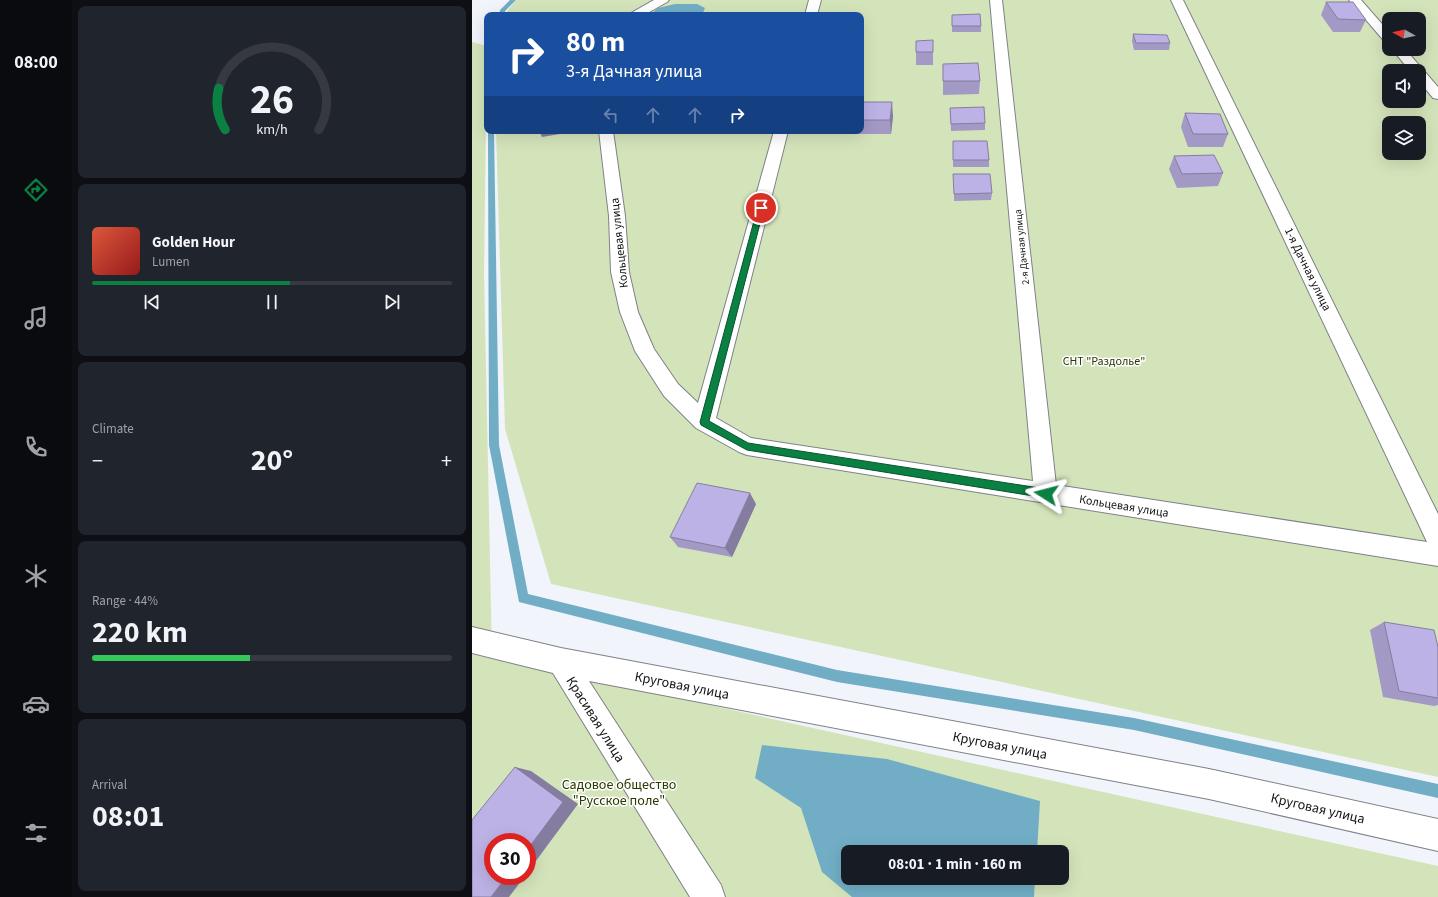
<!DOCTYPE html>
<meta charset="utf-8">
<style>
body{margin:0;font-family:"Source Sans 3",sans-serif;background:#20242c;color:#f1f3f6;height:100vh;display:flex;flex-direction:column;font-size:15px;white-space:nowrap}
*{box-sizing:border-box;margin:0}
p{font-size:13px;color:#9ea1a6}
.icon{flex:none;width:22px;height:22px;fill:none;stroke:currentColor;stroke-width:2;stroke-linecap:round;stroke-linejoin:round}
.map{position:relative;flex:1;overflow:hidden}
.side{display:flex;flex-direction:column;gap:6px;padding:6px;background:#0d0f14;width:400px}
.side>*{flex:none}
.hud{position:absolute;left:12px;top:12px;width:380px;height:122px;border-radius:8px;box-shadow:0 4px 16px #0002;background:#1a4fa0;color:#fff;overflow:hidden}
.needle{width:26px;rotate:278deg}
.fabs{position:absolute;left:910px;top:12px;display:grid;gap:8px}
.fabs a{display:grid;place-items:center;width:44px;height:44px;border-radius:8px;background:#171b24;box-shadow:0 4px 16px #0002;font-size:20px}
.speed{position:absolute;left:12px;top:833px;display:flex;gap:8px;font-size:20px;font-weight:700;text-align:center}
.speed>*{display:grid;place-content:center;width:52px;height:52px;border-radius:50%;background:#171b24;box-shadow:0 4px 16px #0002;line-height:1}
.speed .limit{border:6px solid #d22;background:#fff;color:#111}
.pin{position:absolute;display:grid;place-items:center;width:34px;height:34px;color:#fff;margin:-17px;border:2px solid #fff;border-radius:50%;box-shadow:0 1px 4px #0007}
.me{position:absolute;width:44px;margin:-22px;rotate:279deg;stroke-linejoin:round;filter:drop-shadow(0 0 3px #0008)}
.turn{display:flex;align-items:center;gap:14px;height:84px;padding:0 16px;font-size:18px}
.turn .icon{width:52px;height:52px;stroke-width:2.5}
.turn b{display:block;font-size:28px;line-height:34px}
.lanes{display:flex;align-items:center;height:38px;padding:0 16px;background:#0003;justify-content:center;gap:20px;direction:ltr}
.lanes .off{opacity:.35}
.big{font-size:30px;font-weight:700;line-height:1.1}
.side .card{flex:1;display:flex;flex-direction:column;justify-content:center;gap:6px;min-width:0;padding:0 14px;border-radius:8px;background:#20242c}
.side .dial{align-items:center;gap:0}
.dial svg{height:104px;overflow:visible;fill:none;stroke:#363941;stroke-width:7;stroke-linecap:round;text-anchor:middle}
.dial text{fill:#f1f3f6;stroke:none}
.song{display:flex;align-items:center;gap:12px}
.cover{width:48px;height:48px;border-radius:6px;background:linear-gradient(135deg,hsl(10 70% 55%),hsl(0 70% 35%))}
.played{height:4px;border-radius:2px;background:linear-gradient(90deg,#0b8043 55%,#363941 55%)}
.keys{display:flex;justify-content:space-around;direction:ltr}
.heat{display:flex;justify-content:space-between;align-items:center;font-size:22px;direction:ltr}
.charge{height:6px;border-radius:3px;background:linear-gradient(90deg,#34c759 44%,#363941 0)}
.trip{position:absolute;left:369px;top:845px;width:228px;height:40px;border-radius:8px;background:#171b24;box-shadow:0 4px 16px #0002;font-weight:700;line-height:40px;text-align:center}
main{display:flex;flex:1;min-height:0}
.dock{display:flex;flex-direction:column;width:72px;justify-content:space-around;align-items:center;background:#090b0e;color:#9ea1a6}
.dock .icon{width:28px;height:28px}
.dock .active{color:#0b8043}
.dock b{font-size:18px;color:#f1f3f6}
.map>svg:first-child{display:block}
</style>
<main>
<nav class="dock">
<b>08:00</b>
<svg class="icon active" aria-label="directions" viewBox="0 0 24 24"><path d="M12 3l9 9-9 9-9-9zM9 14v-3h6M13 9l2 2-2 2"/></svg>
<svg class="icon" aria-label="music" viewBox="0 0 24 24"><path d="M9 18V5l10-2v13"/><circle cx="6" cy="18" r="3"/><circle cx="16" cy="16" r="3"/></svg>
<svg class="icon" aria-label="phone" viewBox="0 0 24 24"><path d="M5 4h4l2 5-3 2q2 4 5 5l2-3 5 2v4C11 20 4 13 5 4z"/></svg>
<svg class="icon" aria-label="climate" viewBox="0 0 24 24"><path d="M12 3v18M4 7l16 10M4 17L20 7"/></svg>
<svg class="icon" aria-label="car" viewBox="0 0 24 24"><path d="M5 17H2v-5l4-1 3-4h7l3 4 3 1v5h-3M9 17h6M6 11h13"/><circle cx="7" cy="17" r="2"/><circle cx="17" cy="17" r="2"/></svg>
<svg class="icon" aria-label="filters" viewBox="0 0 24 24"><path d="M4 7h16M4 17h16"/><circle cx="9" cy="7" r="2"/><circle cx="15" cy="17" r="2"/></svg>
</nav>
<section class="side">
<div class="card dial"><svg viewBox="0 0 100 80">
<path d="M14 69A42 42 0 1 1 86 69"/>
<path d="M14 69A42 42 0 0 1 9 37" stroke="#0b8043"/>
<text x="50" y="56" font-size="32" font-weight="700">26</text>
<text x="50" y="72" font-size="11">km/h</text>
</svg></div>
<div class="card">
<div class="song"><i class="cover"></i><div><b>Golden Hour</b><p>Lumen</p></div></div>
<div class="played"></div>
<div class="keys"><svg class="icon" aria-label="previous" viewBox="0 0 24 24"><path d="M18 5L8 12l10 7zM5 5v14"/></svg><svg class="icon" aria-label="pause" viewBox="0 0 24 24"><path d="M8 5v14M16 5v14"/></svg><svg class="icon" aria-label="next" viewBox="0 0 24 24"><path d="M6 5l10 7-10 7zM19 5v14"/></svg></div>
</div>
<div class="card"><p>Climate</p>
<div class="heat"><a>−</a><b class="big">20°</b><a>+</a></div>
</div>
<div class="card"><p>Range · 44%</p><b class="big">220 km</b><div class="charge"></div></div>
<div class="card"><p>Arrival</p><b class="big">08:01</b></div>
</section>
<div class="map">
<svg width="966" height="897" viewBox="0 0 966 897">
<rect width="100%" height="100%" fill="#f1f4fb"/>
<!-- green -->
<g fill="#d4e4ba" fill-rule="evenodd">
<path d="M46 0H966V777L79 584 33 429 24 131H389V15H35L34 13 43 1ZM917 19H947V49H917ZM917 71H947V101H917ZM917 123H947V153H917Z"/>
<path d="M0 42 15 46 12 273 20 657 966 866V897H0ZM21 842H55V876H21ZM376 852H590V878H376Z"/>
</g>
<!-- water -->
<g fill="#71aec5">
<polygon points="203,4 225,4 233,8 230,15 178,15 186,8"/>
<polygon points="290,745 415,759 568,801 565,852 376,852 376,878 563,878 562,897 380,897 350,872 329,808 283,778"/>
</g>
<g fill="none" stroke-linecap="round" stroke-linejoin="round">
<!-- stream -->
<g fill="#71aec5" fill-rule="evenodd">
<polygon points="38,0 44,0 33,11 33,15 27,15 28,10"/>
<polygon points="16,131 22,131 27,445 56,594 365,670 662,718 966,784 966,798 662,730 365,682 47,602 17,445"/>
</g>
<!-- street casing -->
<g stroke="#7e8187" stroke-width="2">
<g id="street">
<polygon points="182,0 197,0 195,2 172,15 157,15 159,13"/>
<polygon points="337,0 349,0 345,15 333,15"/>
<polygon points="518,0 530,0 584,485 955,542 699,0 711,0 966,514 966,566 275,455 267,452 224,428 192,396 163,351 148,312 139,272 137,216 127,131 141,131 153,216 157,272 166,312 182,349 206,384 226,403 302,131 316,131 244,418 279,438 561,481"/>
<polygon points="877,0 889,0 917,32 917,43 913,42"/>
<polygon points="920,49 933,49 966,87 966,99 961,98 947,81 947,71 938,71"/>
<polygon points="0,627 89,648 737,769 966,819 966,851 737,799 117,681 249,885 253,897 218,897 81,673 0,653"/>
</g>
</g>
<!-- street -->
<use href="#street" fill="#fff" fill-rule="evenodd"/>
</g>
<!-- wall -->
<g fill="#a299c5">
<polygon points="854,2 894,20 888,32 861,32 849,15"/>
<polygon points="480,15 509,26 509,32 480,32"/>
<polygon points="661,34 698,43 697,50 662,50 660,41"/>
<polygon points="461,40 461,65 444,65 444,52"/>
<polygon points="471,64 508,81 507,94 471,95"/>
<polygon points="389,102 421,116 419,134 373,134 373,131 389,131"/>
<polygon points="478,108 513,123 513,130 479,131"/>
<polygon points="713,113 756,134 751,147 716,147 709,127"/>
<polygon points="481,141 517,160 517,167 481,167"/>
<polygon points="702,156 751,173 746,186 705,188 697,169"/>
<polygon points="482,181 520,193 519,200 482,201"/>
<polygon points="284,504 260,557 206,547 198,537"/>
<polygon points="912,622 966,647 966,705 962,706 911,697 898,630"/>
</g>
<!-- shaded-wall -->
<g fill="#847da0">
<polygon points="420,102 421,116 419,134 418,120"/>
<polygon points="67,131 100,131 100,132 70,137"/>
<polygon points="278,493 284,504 260,557 253,548"/>
<polygon points="43,767 59,771 106,804 55,873 55,850"/>
<polygon points="35,876 53,876 37,897 19,897"/>
</g>
<!-- building -->
<g fill="#bcb2e5" stroke="#847da0">
<polygon points="854,2 881,2 894,20 866,19"/>
<polygon points="508,14 509,26 480,26 480,15"/>
<polygon points="661,34 695,35 698,43 664,43"/>
<polygon points="461,40 461,52 444,52 444,41"/>
<polygon points="506,63 508,81 471,81 471,64"/>
<polygon points="389,102 420,102 418,120 389,120"/>
<polygon points="512,107 513,123 479,124 478,108"/>
<polygon points="713,113 748,114 756,134 721,134"/>
<polygon points="481,141 515,141 517,160 481,160"/>
<polygon points="742,155 751,173 710,174 702,156"/>
<polygon points="481,174 518,174 520,193 482,194"/>
<polygon points="225,483 278,493 253,548 198,537"/>
<polygon points="912,622 962,630 966,647 966,698 927,691"/>
<polygon points="43,767 91,802 55,850 55,842 21,842 21,876 35,876 19,897 0,897 0,820"/>
</g>
<!-- route -->
<polygon fill="#0b8043" stroke="#07532c" points="286,206 292,208 237,421 276,443 574,489 578,491 579,494 578,497 574,498 275,450 229,425 228,422"/>
<g text-anchor="middle" stroke-width="3" stroke-linejoin="round" paint-order="stroke">
<!-- far-street labels -->
<g font-size="10" fill="#111214" stroke="#fff">
<text transform="translate(549 247) rotate(-96)" y="4">2-я Дачная улица</text>
</g>
<!-- street labels -->
<g font-size="12" fill="#111214" stroke="#fff">
<text transform="translate(147 243) rotate(-96)" y="4">Кольцевая улица</text>
<text transform="translate(836 269) rotate(64)" y="4">1-я Дачная улица</text>
<text transform="translate(652 506) rotate(9)" y="4">Кольцевая улица</text>
</g>
<!-- park labels -->
<g font-size="12" fill="#2a3900" stroke="#fff">
<text x="632" y="365">СНТ "Раздолье"</text>
</g>
<!-- near-street labels -->
<g font-size="14" fill="#111214" stroke="#fff">
<text transform="translate(210 685) rotate(11)" y="5">Круговая улица</text>
<text transform="translate(124 719) rotate(58)" y="5">Красивая улица</text>
<text transform="translate(528 745) rotate(11)" y="5">Круговая улица</text>
<text transform="translate(846 808) rotate(13)" y="5">Круговая улица</text>
</g>
<!-- near-park labels -->
<g font-size="14" fill="#2a3900" stroke="#fff">
<text x="147" y="789">Садовое общество<tspan x="147" dy="16">"Русское поле"</tspan></text>
</g>
</g>
</svg>
<div class="fabs">
<a><svg class="needle" viewBox="-14 -14 28 28"><path d="M0-13l5 13h-10z" fill="#e53935"/><path d="M0 13l5-13h-10z" fill="#9ea1a6"/></svg></a>
<a><svg class="icon" aria-label="sound" viewBox="0 0 24 24"><path d="M4 9h4l5-4v14l-5-4H4zM17 9q2 3 0 6"/></svg></a>
<a><svg class="icon" aria-label="layers" viewBox="0 0 24 24"><path d="M12 4l9 5-9 5-9-5zM3 14l9 5 9-5"/></svg></a>
</div>
<div class="speed"><div class="limit">30</div></div>
<div class="pin" style="left:289px;top:208px;background:#d93025"><svg class="icon" aria-label="arrive" viewBox="0 0 24 24"><path d="M6 21V4h12l-3 4 3 4H6"/></svg></div>
<svg class="me" style="left:574px;top:494px" viewBox="-20 -20 40 40"><path d="M0-17L14 15 0 8-14 15z" fill="#0b8043" stroke="#fff" stroke-width="4"/></svg>
<div class="trip">08:01 · 1 min · 160 m</div>
<div class="hud">
<div class="turn"><svg class="icon" aria-label="right" viewBox="0 0 24 24"><path d="M7 20v-9h11M14 6l5 5-5 5"/></svg><div><b>80 m</b>3-я Дачная улица</div></div>
<div class="lanes"><svg class="icon off" aria-label="left" viewBox="0 0 24 24"><path d="M17 20v-9H6M10 6l-5 5 5 5"/></svg><svg class="icon off" aria-label="ahead" viewBox="0 0 24 24"><path d="M12 20V5M6 11l6-6 6 6"/></svg><svg class="icon off" aria-label="ahead" viewBox="0 0 24 24"><path d="M12 20V5M6 11l6-6 6 6"/></svg><svg class="icon" aria-label="right" viewBox="0 0 24 24"><path d="M7 20v-9h11M14 6l5 5-5 5"/></svg></div>
</div>
</div>
</main>
